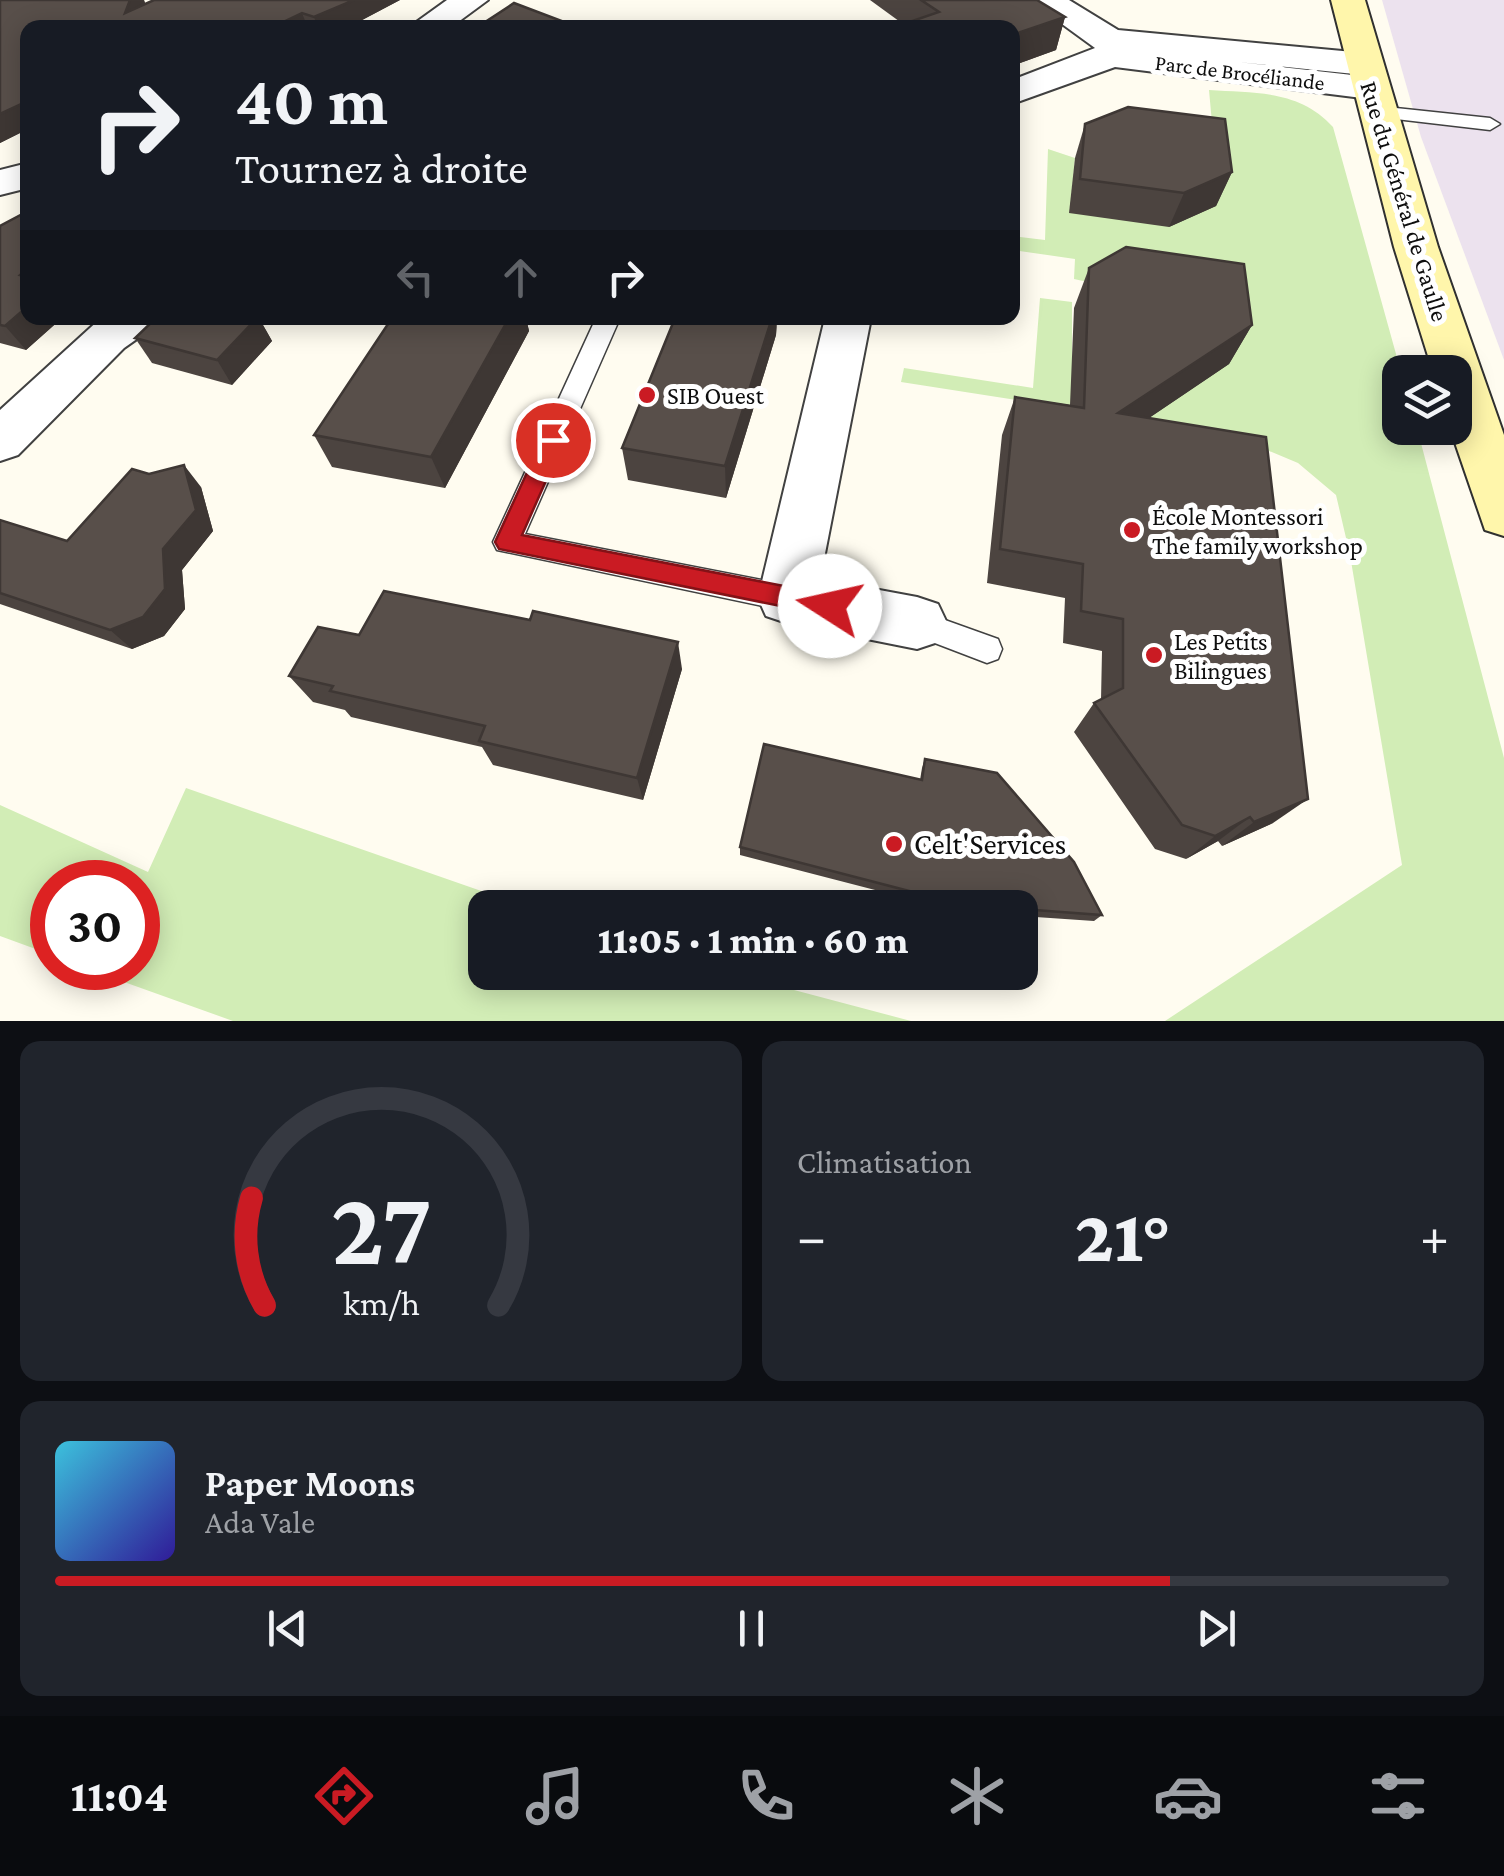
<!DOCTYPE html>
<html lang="fr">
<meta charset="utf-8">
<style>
body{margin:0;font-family:"Crimson Pro",serif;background:#20242c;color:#f1f3f6;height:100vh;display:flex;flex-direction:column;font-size:38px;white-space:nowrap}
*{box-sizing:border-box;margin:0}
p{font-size:32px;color:#9ea1a6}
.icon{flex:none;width:55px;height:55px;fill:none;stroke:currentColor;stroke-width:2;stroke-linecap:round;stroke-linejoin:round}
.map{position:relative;height:1021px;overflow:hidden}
.sheet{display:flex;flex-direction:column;gap:20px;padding:20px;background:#0d0f14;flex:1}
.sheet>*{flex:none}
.top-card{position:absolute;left:20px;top:20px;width:1000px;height:305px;border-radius:20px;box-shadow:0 5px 25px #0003;background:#171b24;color:#f1f3f6;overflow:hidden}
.fabs{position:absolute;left:1382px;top:355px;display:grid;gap:20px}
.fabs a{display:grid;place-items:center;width:90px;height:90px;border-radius:20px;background:#171b24;box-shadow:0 5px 25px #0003;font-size:50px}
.speed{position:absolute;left:30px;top:860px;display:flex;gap:20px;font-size:50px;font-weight:700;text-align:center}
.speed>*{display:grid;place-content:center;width:130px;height:130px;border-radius:50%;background:#171b24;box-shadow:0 5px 25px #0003;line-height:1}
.speed .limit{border:15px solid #d22;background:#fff;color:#111}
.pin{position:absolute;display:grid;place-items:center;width:85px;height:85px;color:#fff;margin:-42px;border:5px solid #fff;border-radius:50%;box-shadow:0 2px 10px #0007}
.me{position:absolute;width:110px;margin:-55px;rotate:280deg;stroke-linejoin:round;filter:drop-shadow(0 0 8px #0008)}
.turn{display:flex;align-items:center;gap:35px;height:210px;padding:0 50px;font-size:45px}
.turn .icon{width:130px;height:130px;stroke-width:2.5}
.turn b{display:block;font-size:70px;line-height:85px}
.lanes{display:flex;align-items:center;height:95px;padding:0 50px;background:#0003;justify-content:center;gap:50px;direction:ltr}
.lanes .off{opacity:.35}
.big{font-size:75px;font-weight:800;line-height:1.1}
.sheet .tile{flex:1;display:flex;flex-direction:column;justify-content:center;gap:15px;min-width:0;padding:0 35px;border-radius:20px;background:#20242c}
.sheet .dial{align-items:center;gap:0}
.dial svg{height:260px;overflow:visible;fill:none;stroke:#363941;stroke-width:7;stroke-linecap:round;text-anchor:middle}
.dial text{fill:#f1f3f6;stroke:none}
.song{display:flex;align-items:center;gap:30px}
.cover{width:120px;height:120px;border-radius:15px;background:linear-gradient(135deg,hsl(190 70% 55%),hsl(250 70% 35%))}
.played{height:10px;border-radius:5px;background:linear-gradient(90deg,#ca1b23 80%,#363941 80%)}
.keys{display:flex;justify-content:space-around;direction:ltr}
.heat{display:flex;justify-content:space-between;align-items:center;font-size:55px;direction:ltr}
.sheet .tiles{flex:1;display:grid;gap:20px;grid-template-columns:1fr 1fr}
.tile:last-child{grid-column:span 2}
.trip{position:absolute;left:468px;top:890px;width:570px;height:100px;border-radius:20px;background:#171b24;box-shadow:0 5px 25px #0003;font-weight:800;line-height:100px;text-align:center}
.menu{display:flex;height:160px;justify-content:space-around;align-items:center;background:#090b0e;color:#9ea1a6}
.menu .icon{width:70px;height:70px}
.menu .on{color:#ca1b23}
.menu b{font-size:45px;color:#f1f3f6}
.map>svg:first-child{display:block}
</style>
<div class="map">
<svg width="1504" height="1021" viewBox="0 0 1504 1021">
<rect width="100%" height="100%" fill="#fffcf0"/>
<!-- industrial -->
<polygon fill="#ece2ee" points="1382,0 1504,0 1504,360 1421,137"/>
<!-- green -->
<g fill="#d2edb6">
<path d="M1209 90C1255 93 1300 90 1333 127L1401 372 1400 428H1417L1504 758V1021H1165L1402 865 1350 555 1336 495 1298 463 1226 433 901 382 904 368 1033 388 1040 298 1072 302V366L1110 287 1074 279 1075 259 1013 250V236L1045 240 1048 149 1075 158 1070 213 1213 134Z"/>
<polygon points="186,788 527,907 485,908 485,972 730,973 911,1021 233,1021 85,968 138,968 138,882 52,882 52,955 0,936 0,805 148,872"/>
</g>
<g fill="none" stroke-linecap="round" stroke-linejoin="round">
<!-- lane casing -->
<g stroke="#414141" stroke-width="3">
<g id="lane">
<polygon points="1377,106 1490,118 1500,124 1490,130 1370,116 1370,108"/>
<polygon points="596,318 620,318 525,534 787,585 797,589 802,598 797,607 787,611 497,550 493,542"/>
<polygon points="917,610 998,639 1002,649 998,659 987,663 906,632 902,623 906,614"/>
</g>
</g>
<!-- street casing -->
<g stroke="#414141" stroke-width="4">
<g id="street">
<polygon points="447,0 488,0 450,28 408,28"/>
<polygon points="1029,0 1069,0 1118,30 1364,53 1377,56 1382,64 1377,72 1364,75 1238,62 1370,77 1383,80 1388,88 1383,96 1370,99 1115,67 1012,104 1012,80 1095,48"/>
<polygon points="28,163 28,188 0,195 0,170"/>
<polygon points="101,318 157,318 151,329 124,348 18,455 0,461 0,410"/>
<polygon points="825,318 871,318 820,579 917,597 938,604 947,623 938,642 917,649 787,623 766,616 758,598"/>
</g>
</g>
<!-- secondary casing -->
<g stroke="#303030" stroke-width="4">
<polygon id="secondary" points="1331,0 1365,0 1438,247 1504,435 1504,536 1485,530 1450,428 1455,428 1455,372 1433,372 1394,247"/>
</g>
<!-- lane -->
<use href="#lane" fill="#fff" fill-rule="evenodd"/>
<!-- street -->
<use href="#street" fill="#fff" fill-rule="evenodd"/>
<!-- secondary -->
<use href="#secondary" fill="#fff6ab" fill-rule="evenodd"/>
</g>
<!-- wall -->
<g fill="#4c4440">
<polygon points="0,0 144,0 145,4 154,0 400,0 347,28 28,28 28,129 0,143"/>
<polygon points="870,0 1037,0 1065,17 1056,50 1012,66 1012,28 903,24"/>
<polygon points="1085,124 1232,172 1216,206 1169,227 1069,213 1075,158"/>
<polygon points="0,226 28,318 62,318 26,350 0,343"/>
<polygon points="1089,268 1252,325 1229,364 1149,418 1273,823 1222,846 1218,841 1186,859 1155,849 1074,732 1094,703 1101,700 1102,651 1063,643 1065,598 987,583 1002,435 1015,397 1070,405 1074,308"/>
<polygon points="156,318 259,318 272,341 232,385 152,363 135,338"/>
<polygon points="392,318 526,318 529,331 445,488 332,467 314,435"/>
<polygon points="675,318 777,318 776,335 726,498 628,480 622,448"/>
<polygon points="201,487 213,531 182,570 185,609 164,636 132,649 0,604 0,520 67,541"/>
<polygon points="359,635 682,669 643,800 493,765 482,747 351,717 345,710 313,702 289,676"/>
<polygon points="925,759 1102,915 1094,921 1021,916 1020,927 1020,908 904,908 906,898 740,855 740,847 920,780 922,768"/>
</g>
<!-- shaded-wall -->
<g fill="#3e3734">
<polygon points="130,0 144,0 145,3 125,13"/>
<polygon points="354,0 400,0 347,28 318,28 314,17"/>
<polygon points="302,13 308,28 271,28"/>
<polygon points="1065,17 1056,50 1012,66 1012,35"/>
<polygon points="28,101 28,129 0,143 0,114"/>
<polygon points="1232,172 1216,206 1169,227 1184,193"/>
<polygon points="28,306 28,318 62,318 26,350 5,326"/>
<polygon points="257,318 259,318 272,341 232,385 217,360"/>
<polygon points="509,318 526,318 529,331 445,488 431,457"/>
<polygon points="772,318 777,318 776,335 726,498 725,466"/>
<polygon points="1252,325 1229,364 1100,451 1118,413"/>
<polygon points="184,465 201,487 213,531 182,570 185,609 164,636 132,649 110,630 163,549"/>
<polygon points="678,642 682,669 643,800 637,778"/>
<polygon points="1308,799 1273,823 1222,846 1254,822"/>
<polygon points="1250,817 1218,841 1186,859 1215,836"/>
</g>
<!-- building -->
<g fill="#584f4a" stroke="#3e3734" stroke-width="2.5">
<polygon points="0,0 130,0 125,13 154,0 354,0 314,17 302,13 271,28 28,28 28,101 0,114"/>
<polygon points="921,0 1037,0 1065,17 1012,35 1012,28 892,28 939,12"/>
<polygon points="514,3 575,26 572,28 476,28"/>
<polygon points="1128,107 1225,119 1232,172 1184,193 1080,179 1085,124"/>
<polygon points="28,211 28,268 20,275 28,277 28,306 5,326 0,325 0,226"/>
<polygon points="1126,247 1244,264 1252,325 1118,413 1266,437 1308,799 1254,822 1250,817 1215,836 1182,825 1094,703 1123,688 1123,619 1081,611 1083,564 1000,549 1015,397 1084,408 1089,268"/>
<polygon points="156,318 257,318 217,360 135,338"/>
<polygon points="392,318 509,318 431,457 314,435"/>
<polygon points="675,318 772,318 725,466 622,448"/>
<polygon points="184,465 196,510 163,549 165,589 143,617 110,630 0,593 0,520 67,541 132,469 149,474"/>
<polygon points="384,591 530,620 533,611 678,642 637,778 479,741 485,726 330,691 333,686 289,676 318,627 359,635"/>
<polygon points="764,744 922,780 925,759 997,773 1074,862 1102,915 1022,909 1021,926 1020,908 937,908 908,901 909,891 740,847"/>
</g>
<!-- route -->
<polygon fill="#ca1b23" stroke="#831217" stroke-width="2.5" points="553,431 564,440 522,535 830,595 838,598 842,606 838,613 830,616 499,549 495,542 542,440"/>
<!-- markers -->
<g fill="#ca1b23" stroke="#fff" stroke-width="4">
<circle cx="647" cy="395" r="10"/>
<circle cx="1132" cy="530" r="10"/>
<circle cx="1154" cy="655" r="10"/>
<circle cx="894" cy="844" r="10"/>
</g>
<g text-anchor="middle" stroke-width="10" stroke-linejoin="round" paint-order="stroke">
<!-- far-street labels -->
<g font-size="22" fill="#0e0e0e" stroke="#fff">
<text transform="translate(1240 72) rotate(7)" y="8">Parc de Brocéliande</text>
</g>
<!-- street labels -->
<g font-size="25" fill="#0e0e0e" stroke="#fff">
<text transform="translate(1405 201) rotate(73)" y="9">Rue du Général de Gaulle</text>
</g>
<!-- poi labels -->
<g font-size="25" fill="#0e0e0e" stroke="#fff" text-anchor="start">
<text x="667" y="404">SIB Ouest</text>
<text x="1152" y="525">École Montessori<tspan x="1152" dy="29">The family workshop</tspan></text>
<text x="1174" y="650">Les Petits<tspan x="1174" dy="29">Bilingues</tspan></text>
</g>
<!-- near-poi labels -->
<g font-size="30" fill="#0e0e0e" stroke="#fff" text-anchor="start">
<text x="914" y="854">Celt'Services</text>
</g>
</g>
</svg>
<div class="fabs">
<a><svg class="icon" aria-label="layers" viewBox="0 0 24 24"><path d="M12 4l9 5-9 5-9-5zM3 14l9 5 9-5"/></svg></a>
</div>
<div class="speed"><div class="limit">30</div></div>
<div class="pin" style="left:553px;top:440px;background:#d93025"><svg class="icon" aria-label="arrive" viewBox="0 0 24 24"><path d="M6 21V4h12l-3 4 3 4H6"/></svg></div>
<svg class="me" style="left:830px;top:606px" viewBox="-20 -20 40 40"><circle r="19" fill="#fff"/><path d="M0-13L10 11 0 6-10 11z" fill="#ca1b23"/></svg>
<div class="trip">11:05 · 1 min · 60 m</div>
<div class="top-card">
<div class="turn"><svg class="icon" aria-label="right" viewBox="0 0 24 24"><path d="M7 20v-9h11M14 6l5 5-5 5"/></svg><div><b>40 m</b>Tournez à droite</div></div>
<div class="lanes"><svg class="icon off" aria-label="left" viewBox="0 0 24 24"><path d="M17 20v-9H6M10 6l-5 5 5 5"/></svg><svg class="icon off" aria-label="ahead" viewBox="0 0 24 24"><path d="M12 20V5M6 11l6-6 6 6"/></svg><svg class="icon" aria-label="right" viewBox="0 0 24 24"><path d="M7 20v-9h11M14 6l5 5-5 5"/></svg></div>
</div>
</div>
<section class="sheet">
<div class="tiles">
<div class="tile dial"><svg viewBox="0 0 100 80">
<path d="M14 69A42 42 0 1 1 86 69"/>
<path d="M14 69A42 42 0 0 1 10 36" stroke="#ca1b23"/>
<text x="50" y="56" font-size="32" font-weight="700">27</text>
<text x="50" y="72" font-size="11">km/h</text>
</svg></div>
<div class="tile"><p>Climatisation</p>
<div class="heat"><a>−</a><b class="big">21°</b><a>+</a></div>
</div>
<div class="tile">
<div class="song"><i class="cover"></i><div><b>Paper Moons</b><p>Ada Vale</p></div></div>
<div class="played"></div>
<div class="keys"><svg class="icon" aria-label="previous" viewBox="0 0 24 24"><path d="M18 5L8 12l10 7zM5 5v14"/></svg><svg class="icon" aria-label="pause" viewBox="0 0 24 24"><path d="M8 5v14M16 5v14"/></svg><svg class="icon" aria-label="next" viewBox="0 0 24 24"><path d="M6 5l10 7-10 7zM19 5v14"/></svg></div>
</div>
</div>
</section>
<nav class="menu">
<b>11:04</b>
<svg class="icon on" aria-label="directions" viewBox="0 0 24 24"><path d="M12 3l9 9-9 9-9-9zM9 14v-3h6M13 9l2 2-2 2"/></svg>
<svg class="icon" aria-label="music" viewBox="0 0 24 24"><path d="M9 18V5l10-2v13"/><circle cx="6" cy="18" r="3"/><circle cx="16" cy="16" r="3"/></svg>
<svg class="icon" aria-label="phone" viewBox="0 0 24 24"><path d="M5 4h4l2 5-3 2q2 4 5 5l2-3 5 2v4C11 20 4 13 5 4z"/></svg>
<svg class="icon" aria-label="climate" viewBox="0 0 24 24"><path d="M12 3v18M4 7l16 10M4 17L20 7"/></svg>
<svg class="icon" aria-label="car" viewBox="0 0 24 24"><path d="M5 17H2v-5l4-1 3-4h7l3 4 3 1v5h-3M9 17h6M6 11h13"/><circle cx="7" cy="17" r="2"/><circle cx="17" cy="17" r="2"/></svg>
<svg class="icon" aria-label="filters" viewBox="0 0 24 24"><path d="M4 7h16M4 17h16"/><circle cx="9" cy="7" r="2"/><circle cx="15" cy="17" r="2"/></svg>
</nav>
